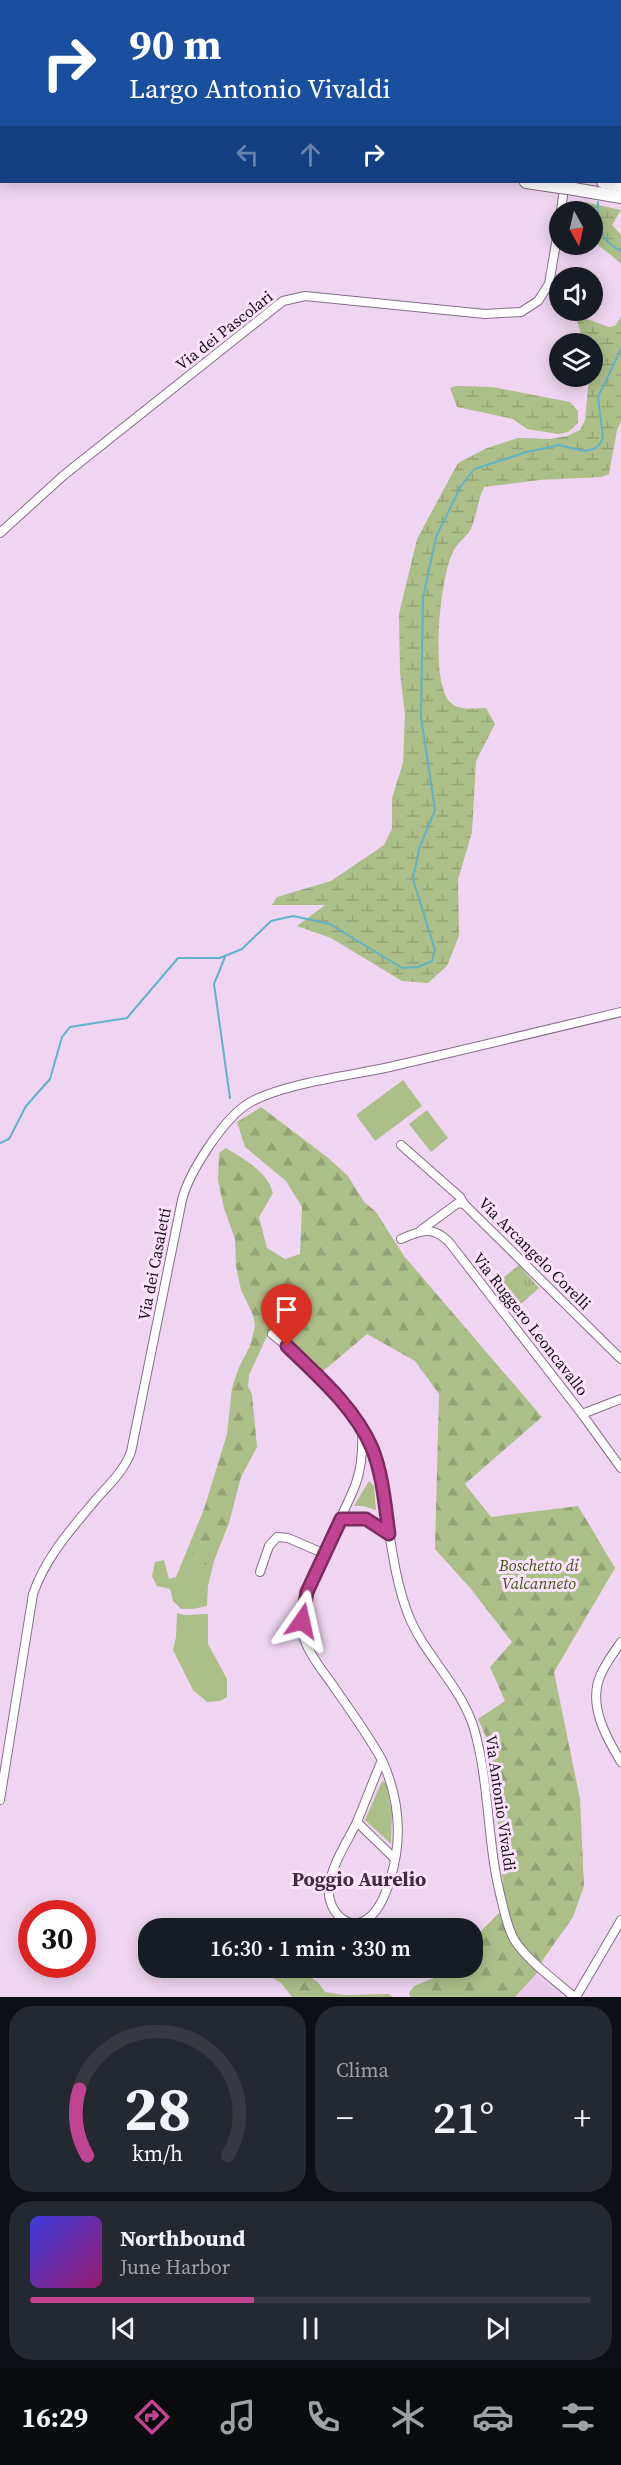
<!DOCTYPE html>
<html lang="it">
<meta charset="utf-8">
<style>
body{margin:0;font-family:"Source Serif 4",serif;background:#242831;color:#f1f3f6;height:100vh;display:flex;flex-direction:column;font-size:22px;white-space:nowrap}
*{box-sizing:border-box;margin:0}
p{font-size:20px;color:#9ea1a6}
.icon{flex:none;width:33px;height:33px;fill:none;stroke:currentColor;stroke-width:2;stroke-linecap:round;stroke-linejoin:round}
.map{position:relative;height:1997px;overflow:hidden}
.drawer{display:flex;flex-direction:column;gap:9px;padding:9px;background:#0d0f14;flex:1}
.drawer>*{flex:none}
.guide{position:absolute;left:0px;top:0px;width:621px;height:183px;box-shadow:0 3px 15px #0003;background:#1a4fa0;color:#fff;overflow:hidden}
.needle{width:39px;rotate:172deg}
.buttons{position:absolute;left:549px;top:201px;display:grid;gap:12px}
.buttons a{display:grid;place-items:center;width:54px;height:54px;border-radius:50%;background:#171b24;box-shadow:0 3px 15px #0003;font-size:30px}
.speed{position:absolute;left:18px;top:1900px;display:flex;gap:12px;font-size:30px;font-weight:700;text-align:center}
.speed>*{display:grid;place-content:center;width:78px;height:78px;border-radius:50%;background:#171b24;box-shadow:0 3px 15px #0003;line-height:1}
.speed .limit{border:9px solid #d22;background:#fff;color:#111}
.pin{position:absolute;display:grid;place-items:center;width:51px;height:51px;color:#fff;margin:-62px -26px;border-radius:50% 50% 50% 0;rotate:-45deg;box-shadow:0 0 6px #0007}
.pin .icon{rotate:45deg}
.me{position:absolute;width:66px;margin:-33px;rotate:11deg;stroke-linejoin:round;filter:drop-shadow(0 0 4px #0008)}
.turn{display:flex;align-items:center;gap:21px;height:126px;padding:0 30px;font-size:27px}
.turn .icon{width:78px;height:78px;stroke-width:2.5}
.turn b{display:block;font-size:42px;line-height:51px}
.lanes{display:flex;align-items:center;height:57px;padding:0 30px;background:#0003;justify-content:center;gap:30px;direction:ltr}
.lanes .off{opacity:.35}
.big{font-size:45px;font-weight:600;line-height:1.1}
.drawer .tile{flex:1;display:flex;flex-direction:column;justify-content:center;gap:9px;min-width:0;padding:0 21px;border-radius:24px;background:#242831}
.drawer .dial{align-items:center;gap:0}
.dial svg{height:156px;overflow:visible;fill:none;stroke:#363941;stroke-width:7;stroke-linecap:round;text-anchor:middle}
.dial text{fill:#f1f3f6;stroke:none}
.song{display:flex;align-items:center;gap:18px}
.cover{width:72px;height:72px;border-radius:9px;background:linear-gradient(135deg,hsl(240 70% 55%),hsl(320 70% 35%))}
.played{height:6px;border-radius:3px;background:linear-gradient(90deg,#c14492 40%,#363941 40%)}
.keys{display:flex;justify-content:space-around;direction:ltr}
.heat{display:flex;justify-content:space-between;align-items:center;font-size:33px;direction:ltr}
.drawer .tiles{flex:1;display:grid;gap:9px;grid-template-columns:1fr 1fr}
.tile:last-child{grid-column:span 2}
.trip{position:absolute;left:138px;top:1918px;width:345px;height:60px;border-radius:24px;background:#171b24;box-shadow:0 3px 15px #0003;font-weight:600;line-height:60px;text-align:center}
.dock{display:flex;height:96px;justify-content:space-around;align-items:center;background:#090b0e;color:#9ea1a6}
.dock .icon{width:42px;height:42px}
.dock .current{color:#c14492}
.dock b{font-size:27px;color:#f1f3f6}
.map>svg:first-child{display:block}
</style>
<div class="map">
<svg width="621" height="1997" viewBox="0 0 621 1997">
<defs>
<pattern id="forest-firs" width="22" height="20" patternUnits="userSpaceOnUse" patternTransform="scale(1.5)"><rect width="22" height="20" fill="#adbf89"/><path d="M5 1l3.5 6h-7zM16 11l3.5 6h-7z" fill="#94a376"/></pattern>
<pattern id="wetland-marsh" width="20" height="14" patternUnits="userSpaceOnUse" patternTransform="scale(1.5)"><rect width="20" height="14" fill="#adbf89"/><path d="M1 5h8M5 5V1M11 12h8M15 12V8" fill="none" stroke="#94a376"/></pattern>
<pattern id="park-tufts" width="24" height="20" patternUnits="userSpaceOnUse" patternTransform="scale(1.5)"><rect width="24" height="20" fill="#adbf89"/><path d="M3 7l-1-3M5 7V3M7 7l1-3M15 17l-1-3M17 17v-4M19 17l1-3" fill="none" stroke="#94a376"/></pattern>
</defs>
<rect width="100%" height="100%" fill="#efd5f1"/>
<!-- built -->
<polygon fill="#e9c9eb" points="536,1974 564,1997 515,1997"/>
<!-- grass -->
<g fill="#adbf89">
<polygon points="403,1080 422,1106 375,1141 356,1115"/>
<polygon points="427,1110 448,1138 431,1152 409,1124"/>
<polygon points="369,1481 374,1486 376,1510 363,1506 354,1506"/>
<polygon points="190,1543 193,1557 206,1564 214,1561 208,1586 207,1606 193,1609 181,1609 173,1601 170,1589 157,1586 152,1576 155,1562 164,1560 169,1579 176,1577"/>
<polygon points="177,1613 184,1615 208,1614 208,1644 227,1679 227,1697 220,1701 207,1702 193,1690 173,1650 176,1637"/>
<polygon points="382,1781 386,1783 392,1813 391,1844 365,1820"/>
</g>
<!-- forest -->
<g fill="url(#forest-firs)">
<path d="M261 1107 327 1157 348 1176 364 1202 376 1212 404 1256 542 1417 465 1484 491 1517 578 1506 615 1568 554 1672 580 1799 584 1886 573 1917 544 1958 536 1974 515 1997H410L409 1993 414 1986 436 1977 448 1968H472L473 1939 505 1907 492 1750 478 1719 505 1701 490 1667 512 1642 471 1589 435 1549 439 1394 415 1361 367 1334 321 1373 269 1332 249 1375 248 1387 252 1394 257 1447 241 1477 229 1523 214 1561 206 1565 193 1557 190 1543 204 1509 227 1434 232 1388 239 1367 250 1346 255 1326 253 1315 241 1290 236 1266 235 1239 224 1208 218 1180 219 1153 226 1148C244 1160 267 1170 273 1193L259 1217 267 1248 285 1259 300 1254 302 1207 286 1181 245 1147 237 1122Z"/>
<polygon points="279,1968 295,1968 318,1982 325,1992 344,1995 389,1994 393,1997 292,1997 281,1983 273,1978 273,1971"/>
</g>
<!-- wetland -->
<g fill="url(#wetland-marsh)">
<path d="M585 202 621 210 612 225 621 235V264C596 240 592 251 592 212L585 211Z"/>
<path d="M621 317V421L617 430 609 474 602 477 540 480 484 487C478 500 477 513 472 526 469 536 457 542 453 552 440 576 429 684 451 703 460 711 474 708 486 708L495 724 476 761 472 832 458 880 459 936 447 966 428 983 402 981 331 938 297 926 325 905H272L277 897 331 881 384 845 392 829V798L403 763 405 714 400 673 399 614 417 539 458 463 487 448 518 438 550 439 567 436 580 430 585 420 589 377 592 376V344L584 343 577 321 584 318 609 327 615 326Z"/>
<polygon points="456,386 492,387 570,402 578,411 578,423 568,432 558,434 527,429 513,419 457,407 450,388"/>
</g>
<!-- park -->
<polygon fill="url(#park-tufts)" points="519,1265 539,1288 513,1311 492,1287"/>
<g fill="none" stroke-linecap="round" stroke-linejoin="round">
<!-- stream -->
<g stroke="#61b3ca" stroke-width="2">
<polyline points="608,2 610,0"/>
<path d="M598 202C596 226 600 240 621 251"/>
<polyline points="225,957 214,984 230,1098"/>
<polyline points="0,1143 9,1139 26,1106 50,1079 62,1037 70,1027 127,1018 178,958 220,958 242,949 271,921 293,916 330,924 402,968 418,967 432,961 435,950 413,879 419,849 435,810 421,717 423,598 436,537 461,486 474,469 527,452 559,445 584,451 594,449 600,444 603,438 598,397 621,349"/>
</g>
<!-- minor casing -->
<g stroke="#866e87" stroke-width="10">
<g id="minor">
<polyline points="561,212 563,195"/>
<polyline points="0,533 64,475 283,301 305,296 485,314 521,312 538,301 549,284 560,220"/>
<polyline points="401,1145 460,1197 464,1204"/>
<polyline points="421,1230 458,1203 464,1204 621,1359"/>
<path d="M401 1239C420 1231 432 1225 449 1242L582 1414 621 1468"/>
<path d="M272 1334C302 1357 343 1397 362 1429"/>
<polyline points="582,1414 621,1399"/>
<polyline points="341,1519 366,1519 389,1534"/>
<polyline points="260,1572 269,1546 277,1537 288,1538 325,1554"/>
<path d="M621 1642C614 1652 606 1663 601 1674 587 1704 606 1737 621 1762"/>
<path d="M382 1760C400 1800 403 1839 390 1880 386 1893 381 1907 371 1916 349 1936 326 1910 329 1887 332 1864 346 1844 356 1824 365 1803 373 1781 382 1760 367 1733 349 1709 332 1684 322 1670 311 1657 305 1641 290 1598 341 1526 356 1483 362 1466 363 1448 362 1429 391 1487 385 1554 408 1614 424 1656 463 1687 475 1732 490 1787 487 1847 502 1902 505 1915 508 1930 515 1941 530 1963 555 1980 574 1997"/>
<path d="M0 1800 33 1594C46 1556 73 1527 98 1497 111 1483 124 1470 131 1452L182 1200C189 1172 224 1118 249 1103 281 1084 347 1076 385 1068 464 1050 543 1031 621 1012"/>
<polyline points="357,1822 395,1859"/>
<polyline points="576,1997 621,1920"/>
</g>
</g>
<!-- major casing -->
<g stroke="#866e87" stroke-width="12">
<g id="major">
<polyline points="0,11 2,11"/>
<polyline points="620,42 621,41"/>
</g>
</g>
<!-- highway casing -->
<g stroke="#866e87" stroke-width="14">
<g id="highway">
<polyline points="0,91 2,91"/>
<polyline points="0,104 2,104"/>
<polyline points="526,182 560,187"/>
<polyline points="603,182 621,185"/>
<polyline points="568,188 621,197"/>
</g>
</g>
<!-- minor -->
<use href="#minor" stroke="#fff" stroke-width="8"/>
<!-- major -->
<use href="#major" stroke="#fff" stroke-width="10"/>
<!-- highway -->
<use href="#highway" stroke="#fff" stroke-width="12"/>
<!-- highway-bridge casing -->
<g stroke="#866e87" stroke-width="14" stroke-linecap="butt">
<polyline id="highway-bridge" points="560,187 568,188"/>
</g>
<!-- highway-bridge -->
<use href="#highway-bridge" stroke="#fff" stroke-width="12"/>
</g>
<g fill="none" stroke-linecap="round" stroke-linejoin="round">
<!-- route casing -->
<g stroke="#7d2c5f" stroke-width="15">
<path id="route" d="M287 1346C318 1376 355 1408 372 1448 383 1475 385 1506 389 1534L366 1519H341L307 1592 302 1621"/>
</g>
<!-- route -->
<use href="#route" stroke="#c14492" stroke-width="10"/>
</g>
<g text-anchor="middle" stroke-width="6" stroke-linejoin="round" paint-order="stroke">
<!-- street labels -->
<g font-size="16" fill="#150d16" stroke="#fde2fe">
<text transform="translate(224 330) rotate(-38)" y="6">Via dei Pascolari</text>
<text transform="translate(535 1253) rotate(45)" y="6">Via Arcangelo Corelli</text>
<text transform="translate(154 1264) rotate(-79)" y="6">Via dei Casaletti</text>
<text transform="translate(531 1324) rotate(52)" y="6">Via Ruggero Leoncavallo</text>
<text transform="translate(501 1803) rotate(82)" y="6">Via Antonio Vivaldi</text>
</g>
<!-- park labels -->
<g font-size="16" font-style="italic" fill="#455612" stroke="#fde2fe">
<text x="539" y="1571">Boschetto di<tspan x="539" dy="18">Valcanneto</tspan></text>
</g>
<!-- quarter labels -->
<g font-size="20" font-weight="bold" fill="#412d43" stroke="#fde2fe">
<text x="359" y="1886">Poggio Aurelio</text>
</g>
</g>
</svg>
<div class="buttons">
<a><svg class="needle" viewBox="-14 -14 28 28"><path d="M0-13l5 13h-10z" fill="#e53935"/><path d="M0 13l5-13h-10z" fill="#9ea1a6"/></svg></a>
<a><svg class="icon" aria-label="sound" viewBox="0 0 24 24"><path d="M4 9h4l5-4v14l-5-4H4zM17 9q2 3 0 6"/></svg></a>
<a><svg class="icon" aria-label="layers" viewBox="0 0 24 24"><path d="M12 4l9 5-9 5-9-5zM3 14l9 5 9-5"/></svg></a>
</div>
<div class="speed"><div class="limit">30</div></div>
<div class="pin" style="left:287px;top:1346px;background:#d93025"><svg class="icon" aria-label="arrive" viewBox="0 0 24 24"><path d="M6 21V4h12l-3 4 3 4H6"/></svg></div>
<svg class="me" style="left:302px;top:1621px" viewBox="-20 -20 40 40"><path d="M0-17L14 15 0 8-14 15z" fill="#c14492" stroke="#fff" stroke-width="4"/></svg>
<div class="trip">16:30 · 1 min · 330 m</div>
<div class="guide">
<div class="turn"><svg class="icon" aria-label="right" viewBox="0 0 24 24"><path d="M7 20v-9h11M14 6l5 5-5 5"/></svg><div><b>90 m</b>Largo Antonio Vivaldi</div></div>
<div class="lanes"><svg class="icon off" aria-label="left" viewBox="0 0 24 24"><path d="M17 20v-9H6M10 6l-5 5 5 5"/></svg><svg class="icon off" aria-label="ahead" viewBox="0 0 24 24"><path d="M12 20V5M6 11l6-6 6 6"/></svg><svg class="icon" aria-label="right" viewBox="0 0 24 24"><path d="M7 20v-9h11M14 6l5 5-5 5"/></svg></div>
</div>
</div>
<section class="drawer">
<div class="tiles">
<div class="tile dial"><svg viewBox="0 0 100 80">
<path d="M14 69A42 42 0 1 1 86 69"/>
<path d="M14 69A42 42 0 0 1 10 35" stroke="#c14492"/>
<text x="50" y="56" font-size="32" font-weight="700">28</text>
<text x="50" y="72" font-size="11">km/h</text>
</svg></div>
<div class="tile"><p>Clima</p>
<div class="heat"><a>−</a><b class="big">21°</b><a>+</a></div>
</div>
<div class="tile">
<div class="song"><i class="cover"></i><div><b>Northbound</b><p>June Harbor</p></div></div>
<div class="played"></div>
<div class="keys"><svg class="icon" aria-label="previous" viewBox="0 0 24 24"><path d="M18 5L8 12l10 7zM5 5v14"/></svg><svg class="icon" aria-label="pause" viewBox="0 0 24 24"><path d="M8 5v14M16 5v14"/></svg><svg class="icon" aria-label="next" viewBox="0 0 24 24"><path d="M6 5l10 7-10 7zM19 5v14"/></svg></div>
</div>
</div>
</section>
<nav class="dock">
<b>16:29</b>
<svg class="icon current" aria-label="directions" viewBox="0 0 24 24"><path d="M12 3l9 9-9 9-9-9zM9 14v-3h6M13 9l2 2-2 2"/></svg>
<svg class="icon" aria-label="music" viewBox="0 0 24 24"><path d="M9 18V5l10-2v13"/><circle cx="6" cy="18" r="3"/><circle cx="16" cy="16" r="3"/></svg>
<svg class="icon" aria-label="phone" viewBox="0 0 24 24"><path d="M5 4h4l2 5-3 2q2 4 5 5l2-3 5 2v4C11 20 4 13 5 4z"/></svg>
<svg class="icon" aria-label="climate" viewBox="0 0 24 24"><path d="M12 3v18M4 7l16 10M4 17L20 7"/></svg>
<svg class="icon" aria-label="car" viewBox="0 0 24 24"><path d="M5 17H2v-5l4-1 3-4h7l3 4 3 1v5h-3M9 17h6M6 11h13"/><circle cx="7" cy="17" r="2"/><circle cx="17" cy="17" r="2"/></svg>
<svg class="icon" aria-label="filters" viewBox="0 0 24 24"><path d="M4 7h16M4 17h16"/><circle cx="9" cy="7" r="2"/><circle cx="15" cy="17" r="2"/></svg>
</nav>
